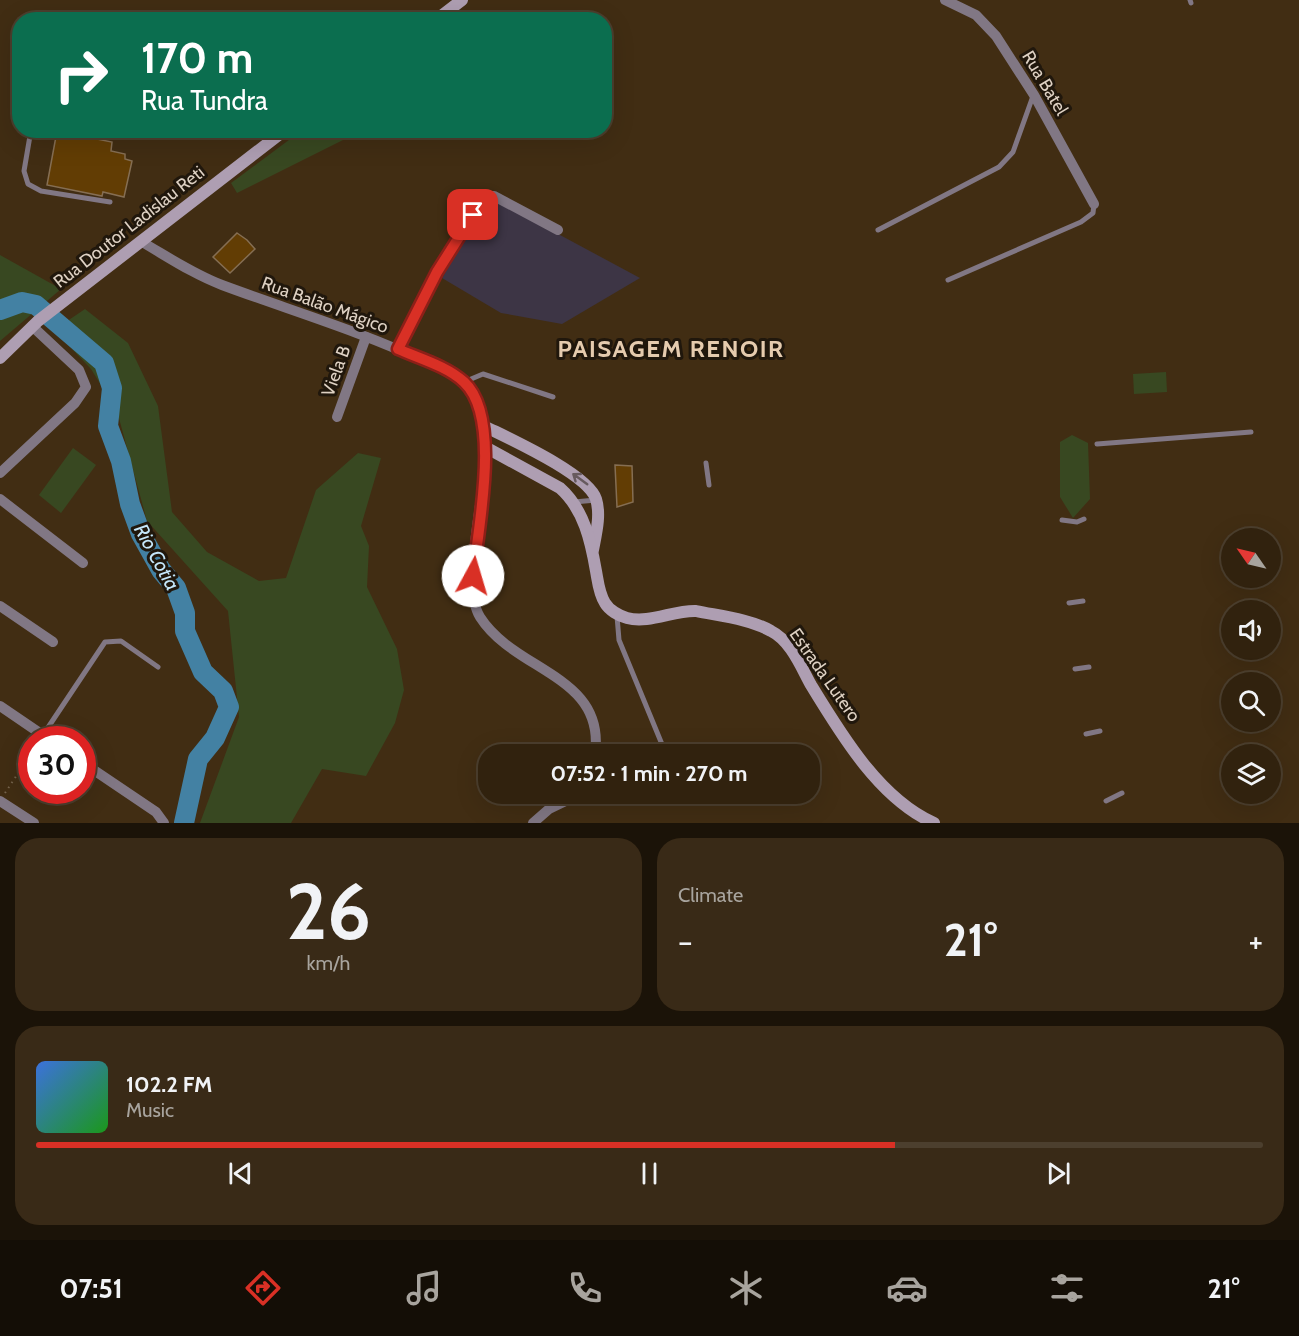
<!DOCTYPE html>
<meta charset="utf-8">
<style>
body{margin:0;font-family:Cabin,sans-serif;background:#392a17;color:#f1f3f6;height:100vh;display:flex;flex-direction:column;font-size:22px;white-space:nowrap}
*{box-sizing:border-box;margin:0}
p{font-size:20px;color:#a8a49e}
.icon{flex:none;width:33px;height:33px;fill:none;stroke:currentColor;stroke-width:2;stroke-linecap:round;stroke-linejoin:round}
.map{position:relative;height:823px;overflow:hidden}
.side{display:flex;flex-direction:column;gap:15px;padding:15px;background:#1b1308;flex:1}
.side>*{flex:none}
.top-card{position:absolute;left:12px;top:12px;width:600px;height:126px;border-radius:24px;box-shadow:0 6px 24px #0002,0 0 0 2px #4c3f2e;background:#0b6e4f;color:#fff;overflow:hidden}
.needle{width:39px;rotate:304deg}
.tools{position:absolute;left:1221px;top:528px;display:grid;gap:12px}
.tools a{display:grid;place-items:center;width:60px;height:60px;border-radius:50%;background:#31220e;box-shadow:0 6px 24px #0002,0 0 0 2px #4c3f2e;font-size:30px}
.speed{position:absolute;left:18px;top:726px;display:flex;gap:12px;font-size:30px;font-weight:700;text-align:center}
.speed>*{display:grid;place-content:center;width:78px;height:78px;border-radius:50%;background:#31220e;box-shadow:0 6px 24px #0002,0 0 0 2px #4c3f2e;line-height:1}
.speed .limit{border:9px solid #d22;background:#fff;color:#111}
.pin{position:absolute;display:grid;place-items:center;width:51px;height:51px;color:#fff;margin:-26px;border-radius:12px;box-shadow:0 3px 9px #0006}
.me{position:absolute;width:66px;margin:-33px;rotate:6deg;stroke-linejoin:round;filter:drop-shadow(0 0 4px #0008)}
.turn{display:flex;align-items:center;gap:21px;height:126px;padding:0 30px;font-size:27px}
.turn .icon{width:78px;height:78px;stroke-width:2.5}
.turn b{display:block;font-size:42px;line-height:51px}
.big{font-size:45px;font-weight:700;line-height:1.1}
.side .widget{flex:1;display:flex;flex-direction:column;justify-content:center;gap:9px;min-width:0;padding:0 21px;border-radius:24px;background:#392a17}
.side .dial{align-items:center;gap:0}
.dial b{font-size:78px;line-height:1}
.song{display:flex;align-items:center;gap:18px}
.cover{width:72px;height:72px;border-radius:9px;background:linear-gradient(135deg,hsl(220 70% 55%),hsl(120 70% 35%))}
.played{height:6px;border-radius:3px;background:linear-gradient(90deg,#d93025 70%,#4c3f2e 70%)}
.keys{display:flex;justify-content:space-around;direction:ltr}
.heat{display:flex;justify-content:space-between;align-items:center;font-size:33px;direction:ltr}
.side .tiles{flex:1;display:grid;gap:15px;grid-template-columns:1fr 1fr}
.widget:last-child{grid-column:span 2}
.trip{position:absolute;left:478px;top:744px;width:342px;height:60px;border-radius:24px;background:#31220e;box-shadow:0 6px 24px #0002,0 0 0 2px #4c3f2e;font-weight:700;line-height:60px;text-align:center}
.menu{display:flex;height:96px;justify-content:space-around;align-items:center;background:#140e06;color:#a8a49e}
.menu .icon{width:42px;height:42px}
.menu .current{color:#d93025}
.menu b{font-size:27px;color:#f1f3f6}
.map>svg:first-child{display:block}
</style>
<div class="map">
<svg width="1299" height="823" viewBox="0 0 1299 823">
<rect width="100%" height="100%" fill="#412d13"/>
<!-- education -->
<polygon fill="#3d3545" points="493,199 640,278 562,324 501,313 442,278 484,205"/>
<!-- green -->
<g fill="#384821">
<polygon points="301,131 361,131 237,193 231,183"/>
<polygon points="0,255 61,289 0,341"/>
<polygon points="85,309 128,343 158,406 172,512 207,552 259,581 286,578 316,490 358,453 381,458 361,526 369,546 367,587 397,649 404,690 395,723 366,776 322,769 291,823 200,823 239,717 228,611 147,521 117,411 91,369 54,330"/>
<polygon points="1166,372 1167,392 1134,394 1133,374"/>
<polygon points="1072,435 1088,443 1090,499 1073,518 1060,497 1060,442"/>
<polygon points="73,448 96,465 61,513 39,495"/>
</g>
<g fill="none" stroke-linecap="round" stroke-linejoin="round">
<!-- river -->
<polyline stroke="#4381a3" stroke-width="20" points="0,310 22,302 36,305 104,363 112,388 108,426 121,461 130,504 141,534 161,570 176,588 185,613 185,631 203,672 223,691 229,707 215,738 198,759 184,823"/>
</g>
<!-- building -->
<g fill="#623d04" stroke="#856e53" stroke-width="1.5">
<polygon points="57,131 112,142 111,151 125,154 125,159 132,161 124,197 103,192 102,196 47,185"/>
<polygon points="237,233 247,240 255,249 230,273 213,257"/>
<polygon points="615,465 632,466 633,502 617,507"/>
</g>
<g fill="none" stroke-linecap="round" stroke-linejoin="round">
<!-- path -->
<polyline stroke="#75634d" stroke-width="2" stroke-dasharray="1.5 4.5" stroke-linecap="butt" points="5,793 32,752"/>
<!-- lane -->
<g stroke="#817784" stroke-width="5">
<polyline points="1190,0 1191,3"/>
<polyline points="31,130 24,171 28,184 41,191 110,202"/>
<polyline points="878,230 999,167 1013,152 1033,96"/>
<polyline points="948,280 1081,222 1093,213 1094,204"/>
<polyline points="464,382 483,374 553,397"/>
<polyline points="1097,444 1251,432"/>
<polyline points="706,463 709,485"/>
<polyline points="574,502 596,500"/>
<polyline points="1062,520 1077,522 1084,519"/>
<polyline points="1069,603 1083,601"/>
<polyline points="617,616 619,640 666,754"/>
<polyline points="1075,669 1089,667"/>
<polyline points="1086,734 1100,731"/>
<polyline points="43,735 105,642 121,641 158,667"/>
<polyline points="1106,801 1122,793"/>
</g>
<!-- street -->
<g stroke="#817784" stroke-width="10">
<polyline points="945,0 976,15 996,36 1034,95 1094,204"/>
<path d="M142 242C168 257 193 274 222 285 289 310 360 331 426 362 438 368 455 373 465 383 479 398 486 427 486 447 487 487 460 586 480 617 515 672 606 675 595 754"/>
<polyline points="398,349 437,272 485,196 494,196 558,230"/>
<polyline points="337,417 366,337"/>
<polyline points="0,473 75,403 86,387 79,370 32,326"/>
<polyline points="0,499 83,563"/>
<polyline points="0,606 53,642"/>
<polyline points="0,706 50,740"/>
<polyline points="82,762 156,812 164,823"/>
<polyline points="0,801 34,823"/>
<polyline points="533,823 549,809 580,794"/>
</g>
<!-- secondary -->
<g stroke="#ae9eb2" stroke-width="12">
<polyline points="436,20 462,0"/>
<polyline points="0,358 38,321 285,130"/>
<path d="M484 426C510 439 588 474 596 499 601 515 596 534 593 550"/>
<path d="M487 448 560 488C584 509 591 542 596 571 598 582 599 594 605 603 609 610 619 616 627 618 649 624 674 610 696 611 720 616 750 619 771 631 791 641 801 667 811 685 842 736 880 799 934 823"/>
</g>
</g>
<!-- one-way arrows -->
<defs><path id="oneway-shaft" d="M-6 0H5M1.5-3L5.5 0L1.5 3" fill="none" stroke-width="1.6" stroke-linecap="round" stroke-linejoin="round" transform="scale(1.5)"/></defs>
<use stroke="#675a5f" href="#oneway-shaft" transform="translate(580 479) rotate(-144)"/>
<g fill="none" stroke-linecap="round" stroke-linejoin="round">
<!-- route casing -->
<g stroke="#8d1f18" stroke-width="15">
<path id="route" d="M473 215 437 272 398 349C418 358 447 366 464 382 502 417 478 528 473 576"/>
</g>
<!-- route -->
<use href="#route" stroke="#d93025" stroke-width="10"/>
</g>
<g text-anchor="middle" stroke-width="6" stroke-linejoin="round" paint-order="stroke">
<!-- street labels -->
<g font-size="18" fill="#ded1c3" stroke="#20170c">
<text transform="translate(1045 83) rotate(59)" y="6">Rua Batel</text>
<text transform="translate(129 227) rotate(-38)" y="6">Rua Doutor Ladislau Reti</text>
<text transform="translate(325 305) rotate(20)" y="6">Rua Balão Mágico</text>
<text transform="translate(336 371) rotate(-70)" y="6">Viela B</text>
<text transform="translate(825 675) rotate(55)" y="6">Estrada Lutero</text>
</g>
<!-- water labels -->
<g font-size="20" font-style="italic" fill="#c5e7fb" stroke="#20170c">
<text transform="translate(157 557) rotate(61)" y="7">Rio Cotia</text>
</g>
<!-- district labels -->
<g font-size="24" font-weight="bold" letter-spacing="1.5" fill="#e5cbae" stroke="#20170c">
<text x="671" y="357">PAISAGEM RENOIR</text>
</g>
</g>
</svg>
<div class="tools">
<a><svg class="needle" viewBox="-14 -14 28 28"><path d="M0-13l5 13h-10z" fill="#e53935"/><path d="M0 13l5-13h-10z" fill="#a8a49e"/></svg></a>
<a><svg class="icon" aria-label="sound" viewBox="0 0 24 24"><path d="M4 9h4l5-4v14l-5-4H4zM17 9q2 3 0 6"/></svg></a>
<a><svg class="icon" aria-label="search" viewBox="0 0 24 24"><circle cx="10" cy="10" r="6"/><path d="M15 15l6 6"/></svg></a>
<a><svg class="icon" aria-label="layers" viewBox="0 0 24 24"><path d="M12 4l9 5-9 5-9-5zM3 14l9 5 9-5"/></svg></a>
</div>
<div class="speed"><div class="limit">30</div></div>
<div class="pin" style="left:473px;top:215px;background:#d93025"><svg class="icon" aria-label="arrive" viewBox="0 0 24 24"><path d="M6 21V4h12l-3 4 3 4H6"/></svg></div>
<svg class="me" style="left:473px;top:576px" viewBox="-20 -20 40 40"><circle r="19" fill="#fff"/><path d="M0-13L10 11 0 6-10 11z" fill="#d93025"/></svg>
<div class="trip">07:52 · 1 min · 270 m</div>
<div class="top-card">
<div class="turn"><svg class="icon" aria-label="right" viewBox="0 0 24 24"><path d="M7 20v-9h11M14 6l5 5-5 5"/></svg><div><b>170 m</b>Rua Tundra</div></div>
</div>
</div>
<section class="side">
<div class="tiles">
<div class="widget dial"><b>26</b><p>km/h</p></div>
<div class="widget"><p>Climate</p>
<div class="heat"><a>−</a><b class="big">21°</b><a>+</a></div>
</div>
<div class="widget">
<div class="song"><i class="cover"></i><div><b>102.2 FM</b><p>Music</p></div></div>
<div class="played"></div>
<div class="keys"><svg class="icon" aria-label="previous" viewBox="0 0 24 24"><path d="M18 5L8 12l10 7zM5 5v14"/></svg><svg class="icon" aria-label="pause" viewBox="0 0 24 24"><path d="M8 5v14M16 5v14"/></svg><svg class="icon" aria-label="next" viewBox="0 0 24 24"><path d="M6 5l10 7-10 7zM19 5v14"/></svg></div>
</div>
</div>
</section>
<nav class="menu">
<b>07:51</b>
<svg class="icon current" aria-label="directions" viewBox="0 0 24 24"><path d="M12 3l9 9-9 9-9-9zM9 14v-3h6M13 9l2 2-2 2"/></svg>
<svg class="icon" aria-label="music" viewBox="0 0 24 24"><path d="M9 18V5l10-2v13"/><circle cx="6" cy="18" r="3"/><circle cx="16" cy="16" r="3"/></svg>
<svg class="icon" aria-label="phone" viewBox="0 0 24 24"><path d="M5 4h4l2 5-3 2q2 4 5 5l2-3 5 2v4C11 20 4 13 5 4z"/></svg>
<svg class="icon" aria-label="climate" viewBox="0 0 24 24"><path d="M12 3v18M4 7l16 10M4 17L20 7"/></svg>
<svg class="icon" aria-label="car" viewBox="0 0 24 24"><path d="M5 17H2v-5l4-1 3-4h7l3 4 3 1v5h-3M9 17h6M6 11h13"/><circle cx="7" cy="17" r="2"/><circle cx="17" cy="17" r="2"/></svg>
<svg class="icon" aria-label="filters" viewBox="0 0 24 24"><path d="M4 7h16M4 17h16"/><circle cx="9" cy="7" r="2"/><circle cx="15" cy="17" r="2"/></svg>
<b>21°</b>
</nav>
